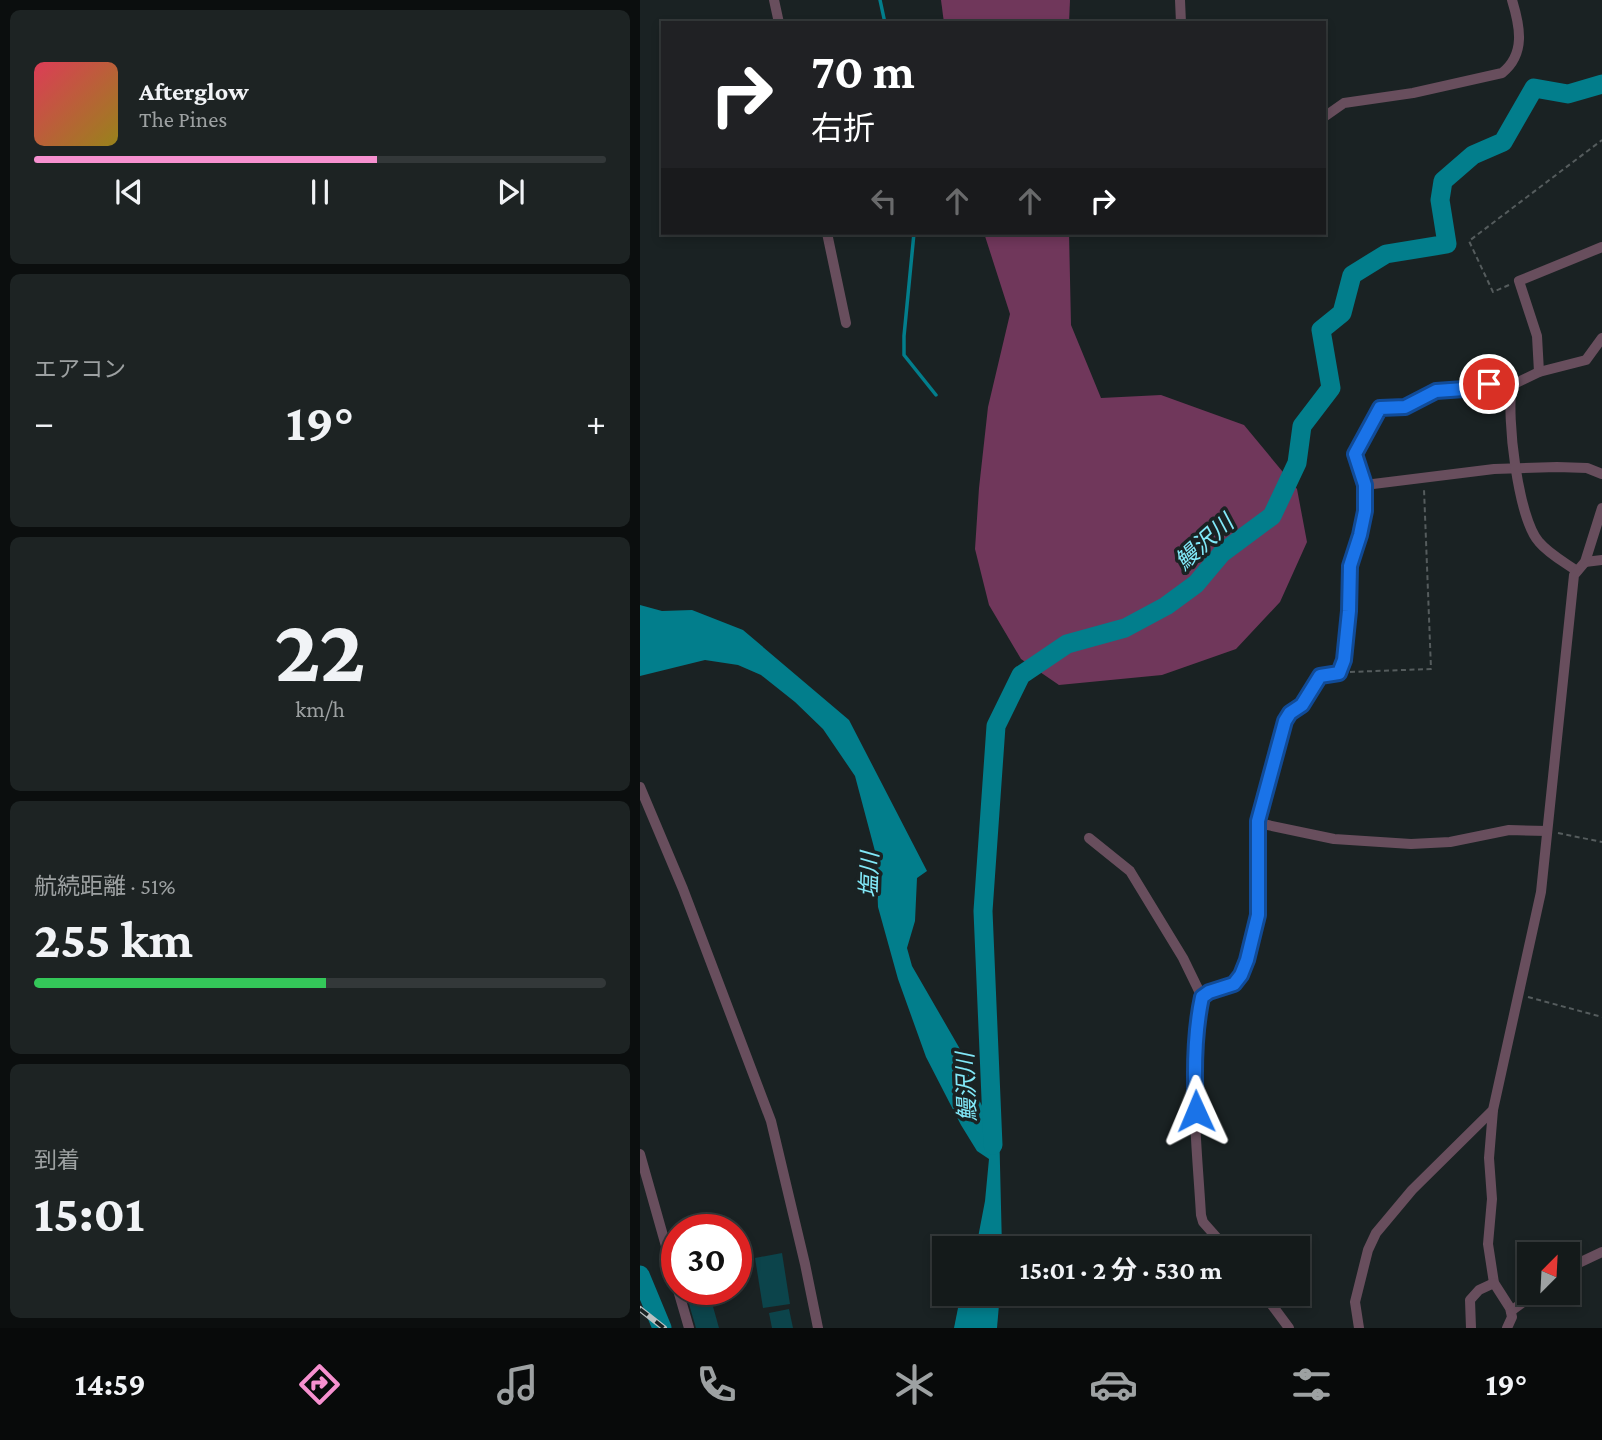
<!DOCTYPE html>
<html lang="ja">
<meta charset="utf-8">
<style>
body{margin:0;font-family:"Crimson Pro","Noto Sans JP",serif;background:#1d2323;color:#f1f3f6;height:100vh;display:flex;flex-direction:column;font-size:26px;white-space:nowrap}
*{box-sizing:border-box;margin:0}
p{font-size:23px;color:#9da1a2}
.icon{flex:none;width:38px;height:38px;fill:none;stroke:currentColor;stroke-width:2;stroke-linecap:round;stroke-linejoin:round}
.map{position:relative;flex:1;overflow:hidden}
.panel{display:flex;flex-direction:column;gap:10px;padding:10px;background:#0b0e0e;width:640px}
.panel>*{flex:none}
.top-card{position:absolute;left:21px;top:21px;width:665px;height:214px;border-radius:0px;box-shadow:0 4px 10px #0003,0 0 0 2px #333839;background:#202124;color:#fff;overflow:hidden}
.needle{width:46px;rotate:24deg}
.fabs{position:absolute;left:877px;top:1242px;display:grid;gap:14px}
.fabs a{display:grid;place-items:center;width:63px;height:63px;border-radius:0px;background:#141a1a;box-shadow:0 4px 10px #0003,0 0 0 2px #333839;font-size:35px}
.speed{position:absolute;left:21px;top:1214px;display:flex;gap:14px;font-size:35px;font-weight:700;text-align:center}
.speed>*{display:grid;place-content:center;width:91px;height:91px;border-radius:50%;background:#141a1a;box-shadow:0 4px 10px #0003,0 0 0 2px #333839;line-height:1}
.speed .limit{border:10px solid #d22;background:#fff;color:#111}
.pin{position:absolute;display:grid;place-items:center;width:60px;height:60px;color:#fff;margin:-30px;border:4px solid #fff;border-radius:50%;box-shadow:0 2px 7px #0007}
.me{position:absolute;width:77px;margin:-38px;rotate:359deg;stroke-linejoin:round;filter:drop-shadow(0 0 5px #0008)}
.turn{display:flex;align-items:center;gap:24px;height:147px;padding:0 35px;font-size:32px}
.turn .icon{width:91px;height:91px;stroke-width:2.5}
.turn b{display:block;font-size:49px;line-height:60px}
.lanes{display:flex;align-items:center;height:66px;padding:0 35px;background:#0003;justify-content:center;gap:35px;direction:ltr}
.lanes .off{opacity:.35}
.big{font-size:52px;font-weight:700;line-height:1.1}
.panel .tile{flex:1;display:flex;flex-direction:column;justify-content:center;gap:10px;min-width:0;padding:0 24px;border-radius:10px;background:#1d2323}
.panel .dial{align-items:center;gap:0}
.dial b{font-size:91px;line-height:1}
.song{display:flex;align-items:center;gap:21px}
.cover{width:84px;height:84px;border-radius:10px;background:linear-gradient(135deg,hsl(350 70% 55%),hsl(50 70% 35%))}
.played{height:7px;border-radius:4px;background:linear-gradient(90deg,#f690cf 60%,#333839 60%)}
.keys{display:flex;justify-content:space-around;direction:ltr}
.heat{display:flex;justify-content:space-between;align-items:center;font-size:38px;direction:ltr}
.charge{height:10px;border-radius:5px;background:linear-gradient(90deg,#34c759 51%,#333839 0)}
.trip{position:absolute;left:292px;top:1236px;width:378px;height:70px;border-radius:0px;background:#141a1a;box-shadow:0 4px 10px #0003,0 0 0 2px #333839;font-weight:700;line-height:70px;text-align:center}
.menu{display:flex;height:112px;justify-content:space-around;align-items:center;background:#080a0a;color:#9da1a2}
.menu .icon{width:49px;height:49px}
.menu .active{color:#f690cf}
.menu b{font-size:32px;color:#f1f3f6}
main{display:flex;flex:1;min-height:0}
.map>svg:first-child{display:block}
</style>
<main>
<section class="panel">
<div class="tile">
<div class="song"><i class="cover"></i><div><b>Afterglow</b><p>The Pines</p></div></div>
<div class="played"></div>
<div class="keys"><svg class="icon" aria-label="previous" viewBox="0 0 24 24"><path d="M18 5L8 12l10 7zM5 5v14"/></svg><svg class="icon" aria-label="pause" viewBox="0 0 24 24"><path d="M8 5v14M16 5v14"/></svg><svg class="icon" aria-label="next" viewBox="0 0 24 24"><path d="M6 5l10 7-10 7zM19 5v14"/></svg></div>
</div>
<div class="tile"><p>エアコン</p>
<div class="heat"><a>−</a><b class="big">19°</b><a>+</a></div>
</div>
<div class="tile dial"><b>22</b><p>km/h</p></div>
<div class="tile"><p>航続距離 · 51%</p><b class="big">255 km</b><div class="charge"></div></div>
<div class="tile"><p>到着</p><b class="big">15:01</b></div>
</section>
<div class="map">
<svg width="962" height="1328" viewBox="0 0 962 1328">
<rect width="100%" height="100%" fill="#1a2223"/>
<!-- forest -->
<g fill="#70375b">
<polygon points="301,0 430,0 429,23 304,23"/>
<polygon points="344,233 429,233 431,325 461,398 521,395 604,425 657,489 667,542 640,602 596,649 522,675 419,685 381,659 349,605 335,549 339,488 348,407 370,314"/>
</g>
<!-- water -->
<g fill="#027e8c">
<polygon points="0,605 22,611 52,610 103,630 209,720 287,871 277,878 275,921 267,948 272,966 324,1056 331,1083 345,1112 359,1124 362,1248 336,1248 345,1201 349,1159 337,1151 321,1125 286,1057 258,979 238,907 236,855 215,776 183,729 155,702 121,675 98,665 65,660 0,676"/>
<polygon points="321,1293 360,1293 357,1328 314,1328"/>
</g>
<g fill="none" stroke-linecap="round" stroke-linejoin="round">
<!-- stream -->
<g stroke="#027e8c" stroke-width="3.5">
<polyline points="240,0 245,23"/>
<polyline points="274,233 264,336 264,355 296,395"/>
</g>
<!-- river -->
<g stroke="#027e8c" stroke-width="19">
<polyline points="353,1145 343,911 356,726 381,675 427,644 485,628 526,606 556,584 582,553 632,516 657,463 662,426 691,388 681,330 702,313 712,275 746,254 807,244 800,200 803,181 833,155 863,142 894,88 928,94 962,84"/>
<polyline points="0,1275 22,1328"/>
</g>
</g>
<!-- building -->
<g fill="#0c444b">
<polygon points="142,1253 150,1304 123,1308 115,1258"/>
<polygon points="64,1299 68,1304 72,1303 79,1328 56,1328 49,1304"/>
<polygon points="149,1309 153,1328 132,1328 129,1313"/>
</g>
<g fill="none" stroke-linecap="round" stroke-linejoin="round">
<!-- path -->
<g stroke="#555c5d" stroke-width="2" stroke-dasharray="5 3.5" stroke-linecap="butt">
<polyline points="869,285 853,292 829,241 962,140"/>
<polyline points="710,672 791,669 784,489"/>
<polyline points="918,833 962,842"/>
<polyline points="888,997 962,1017"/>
</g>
<!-- street -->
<g stroke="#684e5d" stroke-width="10">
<polyline points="134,0 139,23"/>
<polyline points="540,0 541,23"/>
<path d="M684 117 704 103 773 93 862 73C886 54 880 26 872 0"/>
<polyline points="187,233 206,323"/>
<polyline points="962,338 946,360 899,372 872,385 849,384 824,389 796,391 765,407 740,408 715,454 725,485 854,469 917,467 947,468 962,474"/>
<polyline points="899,372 897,336 879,281 962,247"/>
<path d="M872 385C866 417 878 518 899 542 909 554 924 562 937 571"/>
<polyline points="945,562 962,560"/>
<polyline points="0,787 43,889 131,1121 165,1264 178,1328"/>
<polyline points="618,823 694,839 771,844 810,842 869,830 907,831"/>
<polyline points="449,838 490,871 543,958 562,997"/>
<polyline points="853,1110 849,1158 852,1199 848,1244 854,1283 870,1308 872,1317 867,1328"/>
<polyline points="0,1154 37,1285"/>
<path d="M586 1248 563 1222 561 1215C557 1145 547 1066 562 997L569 992 594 984 601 976 607 960 618 915V821L645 721 650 713 662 705 680 676 699 673 704 660 709 611 710 566 720 535 725 511V485"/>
<polyline points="928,1268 962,1252"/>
<polyline points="38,1290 49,1328"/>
<polyline points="623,1293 649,1328"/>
<polyline points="871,1311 896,1293"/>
<polyline points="719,1328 715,1302 728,1250 736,1233 772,1190 853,1110 901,892 934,575 945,562 962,508"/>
<polyline points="831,1328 830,1300 839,1290 854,1283"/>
</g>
<!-- rail casing -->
<g stroke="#bbc0c1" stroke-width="6">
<polyline id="rail" points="0,1309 24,1328"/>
</g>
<!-- rail -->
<use href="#rail" stroke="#1a2223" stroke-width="3.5" stroke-dasharray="10" stroke-linecap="butt"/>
</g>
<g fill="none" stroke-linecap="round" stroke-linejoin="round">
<!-- route casing -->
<g stroke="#114b97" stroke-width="18">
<path id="route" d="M556 1111C554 1074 554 1034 562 997L569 992 594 984 601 975 607 960 618 915V821L645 721 650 713 662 705 680 676 699 673 704 660 709 611 710 566 720 535 725 511V485L715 454 740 408 765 407 796 391 824 389 849 384"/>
</g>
<!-- route -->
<use href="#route" stroke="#1a73e8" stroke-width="12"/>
</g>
<g text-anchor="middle" stroke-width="7" stroke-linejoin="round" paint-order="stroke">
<!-- water labels -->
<g font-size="23" font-style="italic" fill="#82e9f9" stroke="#1a2223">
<text transform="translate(564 542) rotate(-42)" y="8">鰻沢川</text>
<text transform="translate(229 875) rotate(-88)" y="8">塩川</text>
<text transform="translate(326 1087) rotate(-92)" y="8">鰻沢川</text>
</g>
</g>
</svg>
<div class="fabs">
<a><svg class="needle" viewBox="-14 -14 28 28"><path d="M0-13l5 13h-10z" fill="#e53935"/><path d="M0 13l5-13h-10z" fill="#9da1a2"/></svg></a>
</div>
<div class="speed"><div class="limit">30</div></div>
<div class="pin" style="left:849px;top:384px;background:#d93025"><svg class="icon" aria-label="arrive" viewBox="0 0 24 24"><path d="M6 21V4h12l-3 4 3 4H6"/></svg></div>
<svg class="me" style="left:556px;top:1111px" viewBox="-20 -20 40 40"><path d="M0-17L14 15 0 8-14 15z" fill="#1a73e8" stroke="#fff" stroke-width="4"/></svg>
<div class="trip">15:01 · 2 分 · 530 m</div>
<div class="top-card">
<div class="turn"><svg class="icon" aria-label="right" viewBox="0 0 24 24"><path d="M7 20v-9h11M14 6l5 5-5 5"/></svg><div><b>70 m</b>右折</div></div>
<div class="lanes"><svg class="icon off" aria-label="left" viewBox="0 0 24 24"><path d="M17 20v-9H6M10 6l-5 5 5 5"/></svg><svg class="icon off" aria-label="ahead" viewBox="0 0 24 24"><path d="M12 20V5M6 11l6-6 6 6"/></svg><svg class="icon off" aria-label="ahead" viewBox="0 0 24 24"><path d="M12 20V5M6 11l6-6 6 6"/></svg><svg class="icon" aria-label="right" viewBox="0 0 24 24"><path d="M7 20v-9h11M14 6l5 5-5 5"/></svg></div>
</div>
</div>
</main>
<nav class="menu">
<b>14:59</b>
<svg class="icon active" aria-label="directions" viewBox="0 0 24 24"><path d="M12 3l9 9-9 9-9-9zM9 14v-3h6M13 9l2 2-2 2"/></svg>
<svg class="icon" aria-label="music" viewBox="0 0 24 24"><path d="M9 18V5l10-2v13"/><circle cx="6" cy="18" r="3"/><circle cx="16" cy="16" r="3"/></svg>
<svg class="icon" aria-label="phone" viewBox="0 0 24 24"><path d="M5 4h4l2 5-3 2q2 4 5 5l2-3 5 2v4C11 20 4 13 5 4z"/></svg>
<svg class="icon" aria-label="climate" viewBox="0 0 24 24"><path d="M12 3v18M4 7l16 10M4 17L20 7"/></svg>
<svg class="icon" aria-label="car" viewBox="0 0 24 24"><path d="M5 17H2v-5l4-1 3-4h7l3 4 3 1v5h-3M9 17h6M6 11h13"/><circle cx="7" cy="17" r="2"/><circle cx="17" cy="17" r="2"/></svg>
<svg class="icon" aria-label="filters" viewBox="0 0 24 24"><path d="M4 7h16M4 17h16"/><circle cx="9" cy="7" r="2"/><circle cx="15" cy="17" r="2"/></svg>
<b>19°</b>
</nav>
